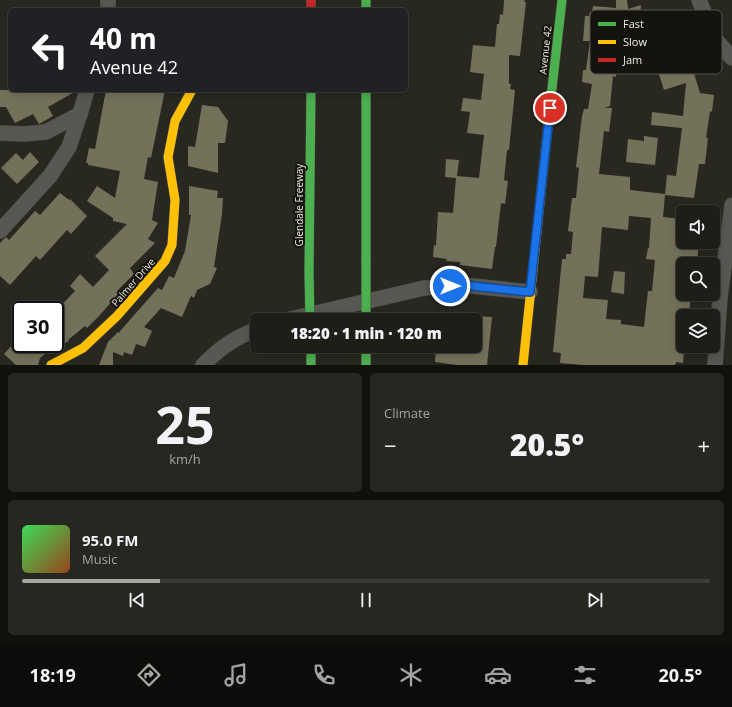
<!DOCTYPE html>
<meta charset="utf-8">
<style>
body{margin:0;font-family:"Open Sans",sans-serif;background:#262721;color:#f1f3f6;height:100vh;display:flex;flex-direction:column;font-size:15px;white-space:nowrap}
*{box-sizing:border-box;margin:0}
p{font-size:13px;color:#a1a2a2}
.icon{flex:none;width:22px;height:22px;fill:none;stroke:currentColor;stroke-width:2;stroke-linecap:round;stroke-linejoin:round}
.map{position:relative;height:365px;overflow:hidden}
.drawer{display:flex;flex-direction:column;gap:8px;padding:8px;background:#10100d;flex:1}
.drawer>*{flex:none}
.hud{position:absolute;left:8px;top:8px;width:400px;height:84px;border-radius:6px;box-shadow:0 2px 10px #0003,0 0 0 1px #3c3c37;background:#202124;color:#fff;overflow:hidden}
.tools{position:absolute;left:676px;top:205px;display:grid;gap:8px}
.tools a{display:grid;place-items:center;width:44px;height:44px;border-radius:6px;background:#1e1e18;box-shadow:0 2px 10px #0003,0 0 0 1px #3c3c37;font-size:20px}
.speed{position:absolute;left:12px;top:301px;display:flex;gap:8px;font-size:20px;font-weight:700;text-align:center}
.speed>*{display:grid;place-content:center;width:52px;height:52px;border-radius:50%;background:#1e1e18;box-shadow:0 2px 10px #0003,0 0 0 1px #3c3c37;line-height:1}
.speed .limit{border:2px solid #111;border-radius:6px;background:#fff;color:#111}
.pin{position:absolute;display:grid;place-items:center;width:34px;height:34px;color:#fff;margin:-17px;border:2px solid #fff;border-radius:50%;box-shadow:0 1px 4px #0007}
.me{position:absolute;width:44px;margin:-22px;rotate:90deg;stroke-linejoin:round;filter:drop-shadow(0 0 3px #0008)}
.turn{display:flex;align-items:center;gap:14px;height:84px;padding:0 16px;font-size:18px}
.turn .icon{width:52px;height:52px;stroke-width:2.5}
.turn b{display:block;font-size:28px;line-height:34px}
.big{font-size:30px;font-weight:800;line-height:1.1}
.drawer .widget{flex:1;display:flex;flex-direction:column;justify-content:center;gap:6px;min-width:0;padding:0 14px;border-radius:6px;background:#262721}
.drawer .dial{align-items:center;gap:0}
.dial b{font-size:52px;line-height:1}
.song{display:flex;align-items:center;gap:12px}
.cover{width:48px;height:48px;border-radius:6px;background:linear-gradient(135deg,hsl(130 70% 55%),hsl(20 70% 35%))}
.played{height:4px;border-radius:2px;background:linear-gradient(90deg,#a9a89f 20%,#3c3c37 20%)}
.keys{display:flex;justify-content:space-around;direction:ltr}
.heat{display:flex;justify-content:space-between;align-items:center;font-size:22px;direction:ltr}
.drawer .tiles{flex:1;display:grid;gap:8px;grid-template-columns:1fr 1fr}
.widget:last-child{grid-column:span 2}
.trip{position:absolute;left:250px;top:313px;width:232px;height:40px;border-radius:6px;background:#1e1e18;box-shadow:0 2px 10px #0003,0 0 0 1px #3c3c37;font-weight:800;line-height:40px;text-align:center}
.tabs{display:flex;height:64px;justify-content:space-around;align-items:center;background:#0c0c0a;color:#a1a2a2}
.tabs .icon{width:28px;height:28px}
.tabs .active{color:#a9a89f}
.tabs b{font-size:18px;color:#f1f3f6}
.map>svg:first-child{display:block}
</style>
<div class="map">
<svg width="732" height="365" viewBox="0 0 732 365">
<rect width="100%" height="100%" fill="#282820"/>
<!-- building -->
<g fill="#74715b" fill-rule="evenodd">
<polygon points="504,0 525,0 524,2 526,2 520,56 509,55 509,84 511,84 510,89 515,90 509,150 507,150 504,180 508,181 505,204 501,203 496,247 495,247 492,269 460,265 460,262 446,261 447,259 433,257 434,245 436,246 438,212 453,213 456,178 445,177 446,159 459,160 457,176 479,178 484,135 467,133 470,112 461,111 463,98 481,100 484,74 470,72 473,45 495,47 497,24 499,24 500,14 503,15"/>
<path d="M616 0H627L628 9 641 5 640 18 623 23 627 44 638 45 636 70 617 67 616 77 613 76 610 106 605 108H612L609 132 604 131 599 174 630 177V190L665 194 667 175 676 176 682 128 651 125 652 112 683 116 686 83 664 90 650 47H653L644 21 669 14 681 45 685 44 700 93 714 95 712 112 710 111 706 138H708L705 164H699L694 198 665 195 663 217 683 219V242H699L697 264H683V294H691L689 316H683L680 345H681V350H684L683 363 676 362 675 365H583L560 363 561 353 553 352 562 259H566V254H571L573 232 568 231 572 198H576L579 168 576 167 582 116 584 109H588L592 84 582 82 583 70H586L590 41H583L585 16H589L590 12 592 13 593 6 616 8ZM629 216 651 218 649 248H648L646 259 655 260 652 291H648L644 327 621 324V320L606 319 608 300 583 298 585 276 598 277 602 227 628 230Z"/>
<polygon points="0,90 78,90 48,107 53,116 39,124 33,114 15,123 6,107 0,107"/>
<polygon points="106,90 165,90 151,158 148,157 144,179 158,182 152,220 158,223 148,239 155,243 130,268 134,274 117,291 119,293 100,315 87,328 85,326 68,340 69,341 58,347 57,346 53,350 45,354 40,358 38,365 16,365 4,354 13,344 55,344 55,312 75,291 70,286 80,274 93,287 109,270 95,256 127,224 113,221 113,218 87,201 97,186 115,198 120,171 88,165 88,163 86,163 89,148 95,149"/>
<polygon points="202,105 218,107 228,121 225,143 218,143 218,173 188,166 188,146 195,147"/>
<polygon points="644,136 658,138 655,165 626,162 628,139 644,141"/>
<polygon points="30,152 39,162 17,184 1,168 16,153 23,160"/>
<polygon points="189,186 218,191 217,198 223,198 222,214 214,267 217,268 210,284 197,290 194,298 191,296 182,317 161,308 144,327 152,331 145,347 136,344 132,355 124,352 123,356 113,352 113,365 99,365 108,342 118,332 119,333 121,330 158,288 162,290 169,276 174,278 185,251 191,215 189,215"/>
<polygon points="60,193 69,200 70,199 87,216 71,234 67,230 40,260 36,256 10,285 0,276 0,243 6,237 9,240 35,211 40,215"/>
<polygon points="614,271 625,272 624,294 611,292"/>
<polygon points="475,316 492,317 487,365 457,365 435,362 436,346 475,350"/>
</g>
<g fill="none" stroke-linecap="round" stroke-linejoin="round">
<!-- street casing -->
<g stroke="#45453e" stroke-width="16">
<g id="street">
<polyline points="699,0 715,39 732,58"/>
<polyline points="108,10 108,0"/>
<polyline points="0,133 24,134 46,132 80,114"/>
<polyline points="0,231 50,176 69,147 80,114 87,90"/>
<polyline points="286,320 424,288 463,285 530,292"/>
<path d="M203 365C221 347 233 339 257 329"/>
<polyline points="715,365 720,297 732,205"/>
</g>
</g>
<!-- fast casing -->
<g stroke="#45453e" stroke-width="10">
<g id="fast">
<polyline points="366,0 366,10"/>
<polyline points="366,90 366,260"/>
<polyline points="550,106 562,0"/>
<polyline points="309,272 311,90"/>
<polyline points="311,346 311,365"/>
<polyline points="366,346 366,365"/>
</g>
</g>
<!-- slow casing -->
<g stroke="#45453e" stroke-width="10">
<g id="slow">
<polyline points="51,365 83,348 117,316 165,261 172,245 175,200 168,157 175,121 192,90"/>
<polyline points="523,365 550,106"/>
</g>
</g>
<!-- jam casing -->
<g stroke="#45453e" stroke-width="10">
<polyline id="jam" points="311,0 311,10"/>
</g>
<!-- street -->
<use href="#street" stroke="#585751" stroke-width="15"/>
<!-- fast -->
<use href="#fast" stroke="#4caf50" stroke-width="9"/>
<!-- slow -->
<use href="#slow" stroke="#ffc107" stroke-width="9"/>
<!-- jam -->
<use href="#jam" stroke="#c62828" stroke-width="9"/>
<!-- fast-bridge casing -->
<g stroke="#45453e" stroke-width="10" stroke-linecap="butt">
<g id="fast-bridge">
<polyline points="366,260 366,320"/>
<polyline points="309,272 310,320"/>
</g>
</g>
<!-- fast-bridge -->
<use href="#fast-bridge" stroke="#4caf50" stroke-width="9"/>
</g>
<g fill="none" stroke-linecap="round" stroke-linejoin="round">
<!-- route casing -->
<g stroke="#114b97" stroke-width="10">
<polyline id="route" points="450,286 463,285 530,292 550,108"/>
</g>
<!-- route -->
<use href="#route" stroke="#1a73e8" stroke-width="7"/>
</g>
<g text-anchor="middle" stroke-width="4" stroke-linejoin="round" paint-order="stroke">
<!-- street labels -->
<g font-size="10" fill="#eeede4" stroke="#14130d">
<text transform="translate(545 50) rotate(-84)" y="4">Avenue 42</text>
<text transform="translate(299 205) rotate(-90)" y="4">Glendale Freeway</text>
<text transform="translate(133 282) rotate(-49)" y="4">Palmer Drive</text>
</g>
</g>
<!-- legend -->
<rect x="590" y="10" width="132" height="64" rx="6" fill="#14130d" stroke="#55544e" stroke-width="1"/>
<rect x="598" y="22" width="18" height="4" fill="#4caf50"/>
<rect x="598" y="40" width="18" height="4" fill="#ffc107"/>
<rect x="598" y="58" width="18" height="4" fill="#c62828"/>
<g font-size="11" fill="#eeede4">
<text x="623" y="28">Fast</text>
<text x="623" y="46">Slow</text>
<text x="623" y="64">Jam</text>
</g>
</svg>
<div class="tools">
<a><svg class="icon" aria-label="sound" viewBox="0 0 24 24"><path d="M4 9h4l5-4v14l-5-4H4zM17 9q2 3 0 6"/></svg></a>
<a><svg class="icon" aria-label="search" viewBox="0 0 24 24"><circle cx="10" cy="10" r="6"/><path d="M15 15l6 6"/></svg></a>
<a><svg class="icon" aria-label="layers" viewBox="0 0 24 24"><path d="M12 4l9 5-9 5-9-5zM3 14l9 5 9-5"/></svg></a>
</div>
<div class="speed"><div class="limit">30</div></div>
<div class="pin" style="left:550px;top:108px;background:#d93025"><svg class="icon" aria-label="arrive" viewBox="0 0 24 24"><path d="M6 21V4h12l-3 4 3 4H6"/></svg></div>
<svg class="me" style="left:450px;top:286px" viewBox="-20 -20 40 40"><circle r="17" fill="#1a73e8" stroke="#fff" stroke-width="3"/><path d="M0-11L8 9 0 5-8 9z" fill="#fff"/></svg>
<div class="trip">18:20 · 1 min · 120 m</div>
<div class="hud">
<div class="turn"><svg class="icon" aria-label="left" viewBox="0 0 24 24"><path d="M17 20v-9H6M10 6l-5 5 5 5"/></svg><div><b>40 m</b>Avenue 42</div></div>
</div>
</div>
<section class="drawer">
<div class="tiles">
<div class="widget dial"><b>25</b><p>km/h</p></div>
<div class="widget"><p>Climate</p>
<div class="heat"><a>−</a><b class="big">20.5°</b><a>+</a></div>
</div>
<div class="widget">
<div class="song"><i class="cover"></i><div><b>95.0 FM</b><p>Music</p></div></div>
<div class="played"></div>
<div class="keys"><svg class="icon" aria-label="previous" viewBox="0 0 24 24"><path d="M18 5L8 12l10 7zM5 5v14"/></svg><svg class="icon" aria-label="pause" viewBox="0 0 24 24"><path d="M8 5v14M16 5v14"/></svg><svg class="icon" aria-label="next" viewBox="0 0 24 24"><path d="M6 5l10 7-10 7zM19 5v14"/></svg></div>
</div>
</div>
</section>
<nav class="tabs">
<b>18:19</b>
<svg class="icon active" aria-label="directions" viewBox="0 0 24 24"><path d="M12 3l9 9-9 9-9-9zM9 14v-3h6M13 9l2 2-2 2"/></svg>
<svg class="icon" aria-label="music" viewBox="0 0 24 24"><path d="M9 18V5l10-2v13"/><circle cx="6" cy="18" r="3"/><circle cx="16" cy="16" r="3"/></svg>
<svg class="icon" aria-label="phone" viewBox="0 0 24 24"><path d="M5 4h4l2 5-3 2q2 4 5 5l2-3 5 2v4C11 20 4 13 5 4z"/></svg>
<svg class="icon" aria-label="climate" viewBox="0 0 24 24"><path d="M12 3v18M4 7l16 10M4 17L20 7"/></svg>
<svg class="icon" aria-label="car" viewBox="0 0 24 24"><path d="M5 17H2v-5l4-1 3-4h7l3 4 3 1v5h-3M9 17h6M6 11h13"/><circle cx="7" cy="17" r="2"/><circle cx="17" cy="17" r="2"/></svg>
<svg class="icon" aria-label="filters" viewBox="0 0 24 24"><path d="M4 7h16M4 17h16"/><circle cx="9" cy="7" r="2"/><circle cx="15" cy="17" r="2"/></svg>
<b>20.5°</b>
</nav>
